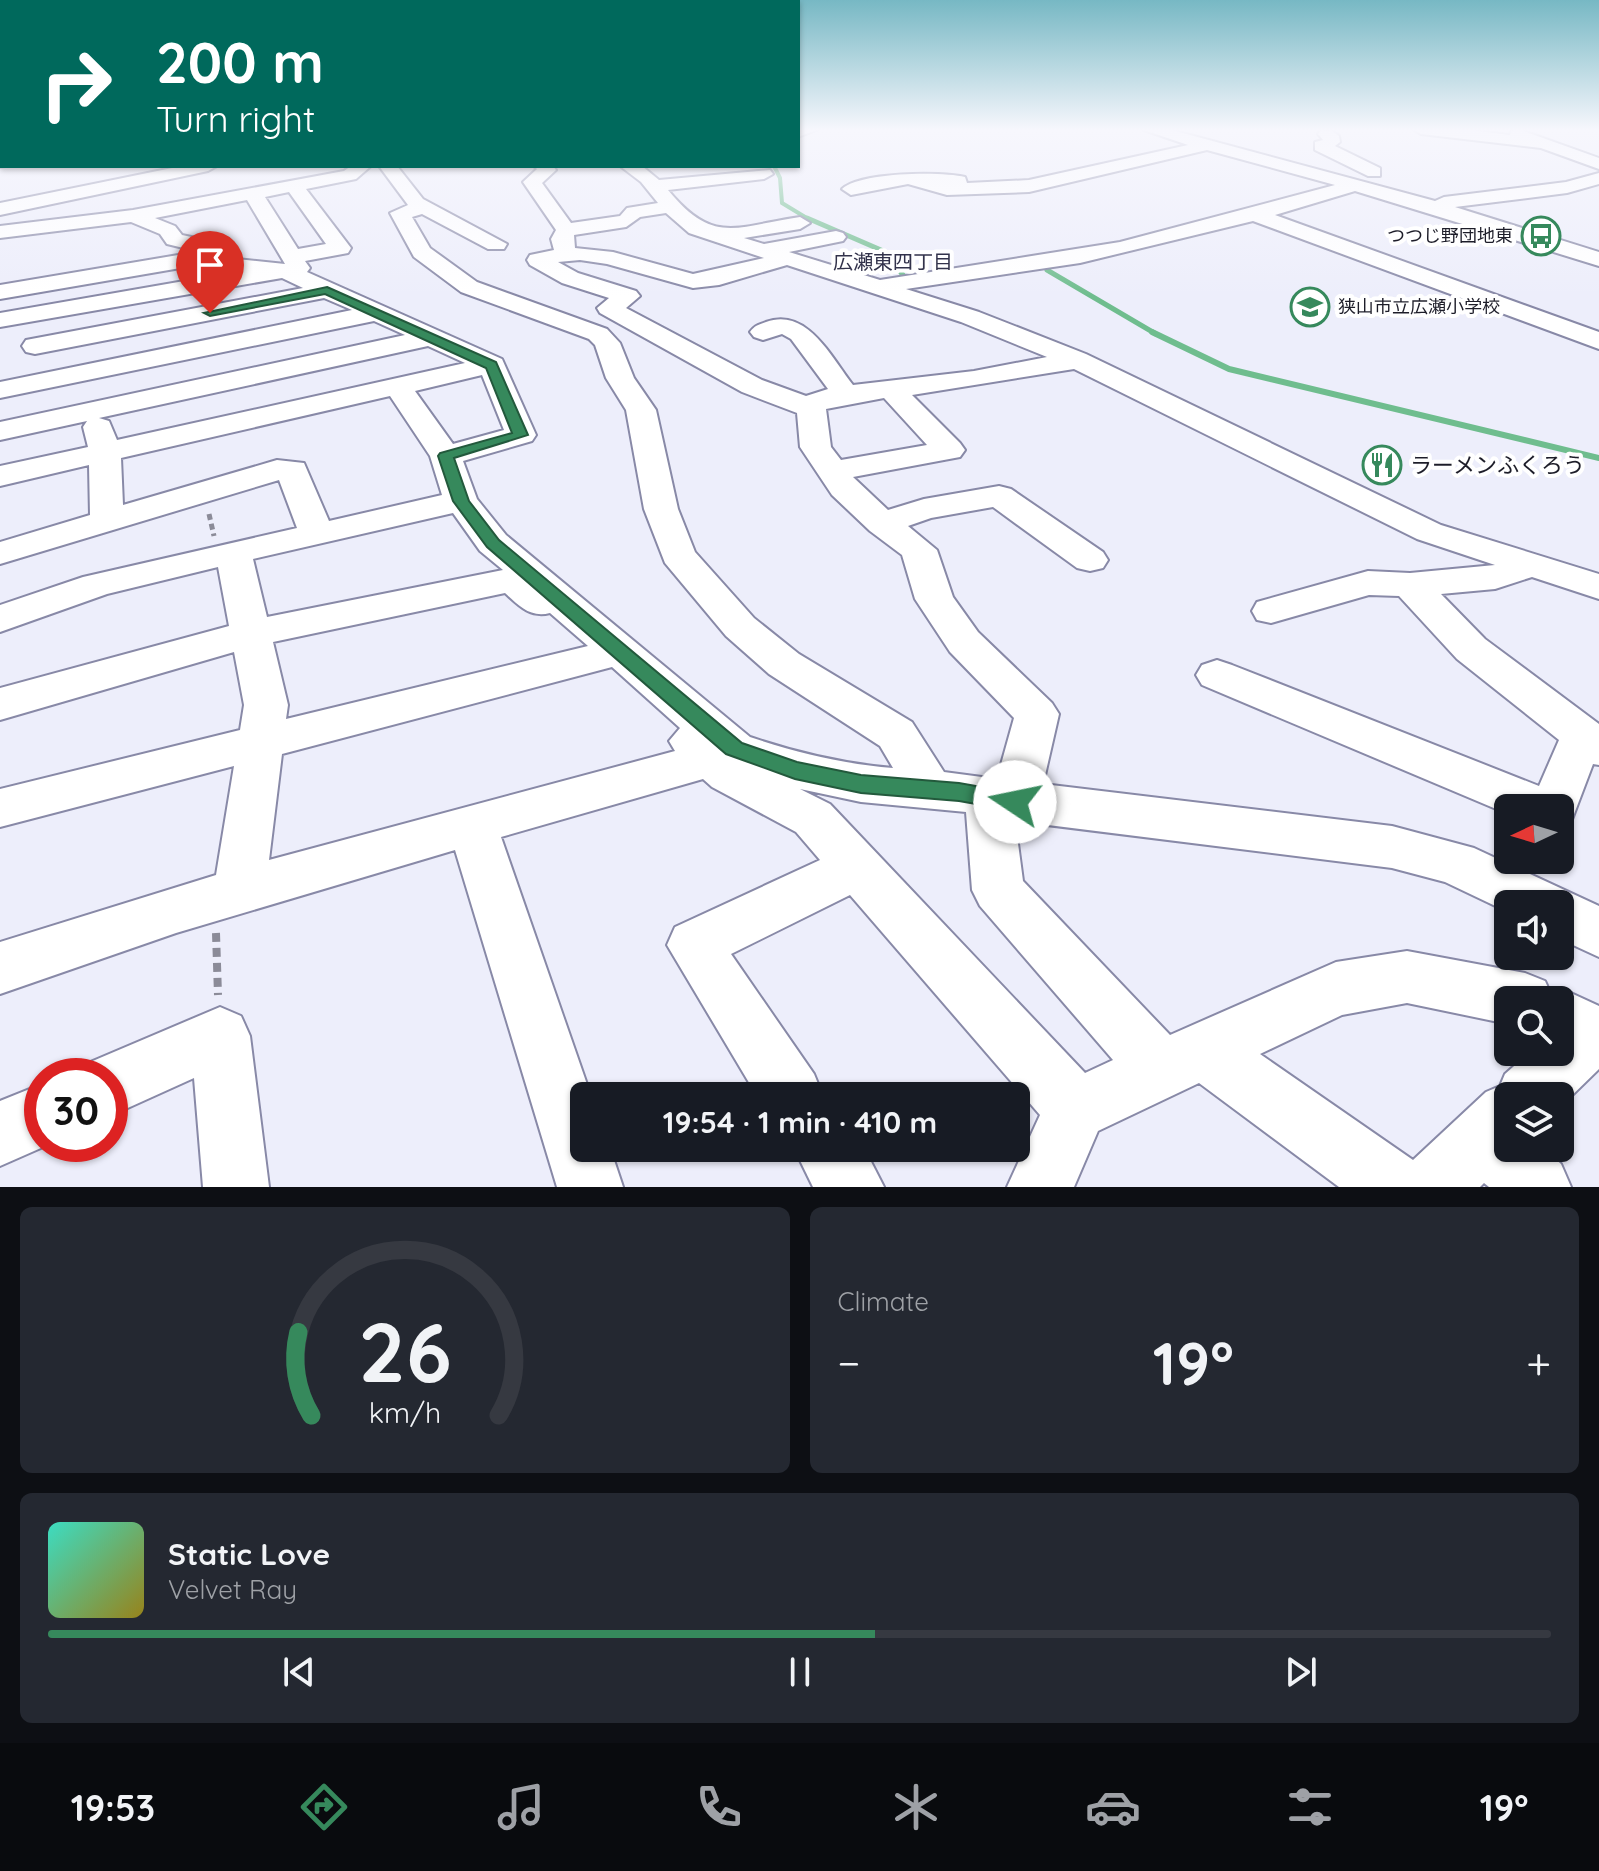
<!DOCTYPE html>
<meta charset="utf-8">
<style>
body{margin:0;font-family:Quicksand,"Noto Sans JP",sans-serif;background:#242831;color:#f1f3f6;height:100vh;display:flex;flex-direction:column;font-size:30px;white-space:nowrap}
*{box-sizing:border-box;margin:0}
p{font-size:26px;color:#9ea1a6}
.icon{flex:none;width:44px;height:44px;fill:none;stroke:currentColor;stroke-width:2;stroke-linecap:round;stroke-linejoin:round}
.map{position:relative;height:1187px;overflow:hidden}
.details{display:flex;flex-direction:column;gap:20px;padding:20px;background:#0d0f14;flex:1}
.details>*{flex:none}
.hud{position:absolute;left:0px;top:0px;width:800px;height:168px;box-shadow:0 2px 6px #0004;background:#00695c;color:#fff;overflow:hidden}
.needle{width:52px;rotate:266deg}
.buttons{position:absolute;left:1494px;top:794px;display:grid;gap:16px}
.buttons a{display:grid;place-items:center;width:80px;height:80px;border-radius:12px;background:#171b24;box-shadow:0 2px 6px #0004;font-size:40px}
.speed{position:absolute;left:24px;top:1058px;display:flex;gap:16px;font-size:40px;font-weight:700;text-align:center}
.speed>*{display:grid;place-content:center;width:104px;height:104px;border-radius:50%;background:#171b24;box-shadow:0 2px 6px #0004;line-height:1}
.speed .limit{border:12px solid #d22;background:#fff;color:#111}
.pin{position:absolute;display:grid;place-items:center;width:68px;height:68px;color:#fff;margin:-82px -34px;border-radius:50% 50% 50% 0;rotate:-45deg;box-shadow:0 0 8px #0007}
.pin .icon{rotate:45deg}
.me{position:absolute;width:88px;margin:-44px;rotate:281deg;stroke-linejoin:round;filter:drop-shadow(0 0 6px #0008)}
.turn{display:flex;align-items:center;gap:28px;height:168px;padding:0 24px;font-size:36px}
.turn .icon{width:104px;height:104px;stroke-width:2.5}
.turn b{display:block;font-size:56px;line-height:68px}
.big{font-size:60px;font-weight:700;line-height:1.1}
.details .widget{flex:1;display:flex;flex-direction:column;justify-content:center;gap:12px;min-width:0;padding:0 28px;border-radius:12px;background:#242831}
.details .dial{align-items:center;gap:0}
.dial svg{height:208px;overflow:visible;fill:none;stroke:#363941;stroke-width:7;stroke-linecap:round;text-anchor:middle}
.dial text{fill:#f1f3f6;stroke:none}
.song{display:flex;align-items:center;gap:24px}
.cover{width:96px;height:96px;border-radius:12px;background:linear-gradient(135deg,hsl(170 70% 55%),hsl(50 70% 35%))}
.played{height:8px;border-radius:4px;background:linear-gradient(90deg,#36895c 55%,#363941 55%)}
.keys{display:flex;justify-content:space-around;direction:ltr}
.heat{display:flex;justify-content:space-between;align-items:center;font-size:44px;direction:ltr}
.details .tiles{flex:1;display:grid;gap:20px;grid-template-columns:1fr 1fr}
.widget:last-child{grid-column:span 2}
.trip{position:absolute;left:570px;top:1082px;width:460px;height:80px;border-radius:12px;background:#171b24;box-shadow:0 2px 6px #0004;font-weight:700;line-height:80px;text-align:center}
.tabs{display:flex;height:128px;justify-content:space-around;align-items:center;background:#090b0e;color:#9ea1a6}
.tabs .icon{width:56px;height:56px}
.tabs .active{color:#36895c}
.tabs b{font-size:36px;color:#f1f3f6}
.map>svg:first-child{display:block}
</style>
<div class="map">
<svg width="1599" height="1187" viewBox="0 0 1599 1187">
<rect width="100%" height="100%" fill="#edeefb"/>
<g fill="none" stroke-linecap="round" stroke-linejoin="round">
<!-- stream-far2 -->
<polyline stroke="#6fbd8e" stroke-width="4" points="774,166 780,178 782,203 810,220"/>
<!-- stream-far1 -->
<g stroke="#6fbd8e" stroke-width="5">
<polyline points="807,218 881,250 904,276"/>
<polyline points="1047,270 1156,334"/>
</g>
<!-- stream -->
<polyline stroke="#6fbd8e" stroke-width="6" points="1152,332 1229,369 1599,458"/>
<!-- minor casing -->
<g stroke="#8889a7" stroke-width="4">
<g id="minor">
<polygon points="798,129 819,129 798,137"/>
<path d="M1141 129H1168L1435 201 1444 197 1566 182 1599 173V184L1567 193 1455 207 1599 252V266L1355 191 1275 215 1599 332V349L1253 221 1080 263 906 289 979 312 1086 354 1441 525 1599 574V599L1532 577 1495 589 1441 594 1485 639 1599 724V765L1593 764 1571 822 1560 825V808H1508V814L1202 685 1196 675 1202 665 1217 660 1232 665 1539 786 1559 740 1457 659 1399 596 1369 595 1271 623 1257 620 1252 611 1257 602 1368 571 1410 573 1495 565 1417 539 1074 369 912 395 960 443 965 450 960 457 853 477 888 510 924 499 999 486 1011 489 1103 552 1108 560 1103 568 1090 571 1077 568 993 507 931 518 908 526 937 550 953 597 978 632 1052 703 1059 714 1043 784 1392 826 1474 848 1599 906V957L1560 939V904H1508V912L1445 882 1392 868 1015 821 1023 881 1170 1035 1336 962 1407 951 1525 973 1545 981 1550 992 1560 988 1599 1006V1069L1560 1107V1096H1508V1148H1543L1561 1164 1571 1187H1489L1484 1183 1480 1187H1339L1199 1083 1098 1131 1074 1187H1007L1040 1115 850 895 731 954 814 1074 823 1096H757L667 945 675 927 820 860 796 832 712 787 703 779 501 837 591 1096H584V1148H610L623 1187H557L455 850 176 933 0 994V942L216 875 234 766 0 827V789L240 730 244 705 234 652 0 720V688L229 626 218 567 107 594 0 632V605L83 577 297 528 279 480 0 564V542L90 515 89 465 0 486V466L88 447 83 427 87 421 0 440V422L405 335 374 321 0 398V382L352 310 324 298 35 354 26 352 22 346 26 340 303 288 282 278 0 327V313L236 272 223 270 200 252 167 244 160 234 131 222 0 238V226L133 210 344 171 351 166H371L356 179 306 189 351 248 348 253 305 261 310 268 307 272 502 359 536 435 532 441 463 461 477 499 506 535 750 737C797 753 844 764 893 768L880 746 769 674 726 636 665 563 644 509 626 410 606 378 595 345 589 339 461 292 414 257 390 213 408 205 379 166H397L423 199 507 244 504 249H488L422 214 412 217 430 248 477 282 607 329 620 343 634 378 656 410 678 509 695 552 754 618 799 654 912 722 944 772 997 779 1014 718 950 652 915 599 902 555 870 531 832 495 800 447 797 413 742 392 600 313 597 308 609 298 562 283 530 265 527 260 530 255 554 250 551 239 556 230 523 182 537 169 534 166H553L556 170 542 183 571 223 620 216 627 208 658 203 641 182 620 166H642L659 180 770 170 773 174 764 179 668 190C714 246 736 226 800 217L810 223 800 229 744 238 764 244 836 231 843 233 846 237 843 241 789 252 880 280 1120 242 1335 185 1207 150 1029 192 947 195 908 184 851 195 842 189C859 172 942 171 965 177L967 183 1029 180 1188 145ZM289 192 326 244 298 249 265 197ZM247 200 285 264 237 259 215 242 182 235 175 226 155 218ZM666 213 689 233 764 258 693 274 613 252 575 248 574 235 626 227 640 217ZM580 260 607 264 693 288 719 285 787 265 961 322 1047 357 974 371 853 385C831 357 807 307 766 322 759 325 755 325 750 332L754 337 763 340 782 334 791 339 828 389 806 396 762 380 626 308 640 296 636 291 578 273 558 262ZM428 346 465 363 117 440 109 421 99 418ZM482 375 504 430 453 444 415 391ZM390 396 430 456 442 495 329 521 304 463 277 460 123 505 121 458ZM884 398 927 445 841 460 831 447 826 409ZM453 513 480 551 503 570 267 617 253 559ZM505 593C519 606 530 618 550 613L588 646 286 719 288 705 273 642ZM612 667 680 728 669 741 675 751 269 860 282 754ZM800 789 861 802 966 812 972 890 980 906 1113 1060 1085 1073 830 804ZM1508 1000H1560V1052H1530L1505 1074 1500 1086 1486 1092 1413 1160 1260 1054 1342 1015 1407 1003 1508 1024Z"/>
<polygon points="1413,129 1462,129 1510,135 1511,131 1518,129 1599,158 1599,169 1541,148 1421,134"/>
<polygon points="1320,131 1332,131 1339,136 1340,142 1335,146 1380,168 1380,176 1368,176 1315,150 1315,142 1323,140 1318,134"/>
<polygon points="0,156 5,166 0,167"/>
<polygon points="182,166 217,166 208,171 0,215 0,203"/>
<polygon points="190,253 201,260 198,265 0,299 0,285"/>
<polygon points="220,1007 241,1016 250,1036 269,1187 203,1187 194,1078 110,1116 110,1076 83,1076 88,1063"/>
<polygon points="42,1084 42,1144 50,1144 0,1166 0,1101"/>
<polygon points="794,1148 864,1148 884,1187 813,1187"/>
</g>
</g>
<!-- path-far1 -->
<polyline stroke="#8b8b98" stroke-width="5" stroke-dasharray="6 4" stroke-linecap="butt" points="209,514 214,536"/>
<!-- path -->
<polyline stroke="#8b8b98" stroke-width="8" stroke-dasharray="9 6" stroke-linecap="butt" points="216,933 218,995"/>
<!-- minor -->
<use href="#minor" fill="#fff" fill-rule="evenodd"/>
</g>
<!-- sky -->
<linearGradient id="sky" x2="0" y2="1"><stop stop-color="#77b8c4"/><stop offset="0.44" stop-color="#f7f7fd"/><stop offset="1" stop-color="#f7f7fd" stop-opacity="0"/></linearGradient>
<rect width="1599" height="296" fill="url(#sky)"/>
<!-- route -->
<polygon fill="#36895c" stroke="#23593c" stroke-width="2" points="327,287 496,362 528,435 454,458 469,501 499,540 742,743 797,762 861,775 959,783 1015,793 1023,796 1026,802 1023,809 1015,811 959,801 861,793 795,779 726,754 487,547 453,501 438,456 440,453 512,433 486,368 325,294 210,316 204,313"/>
<!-- icons -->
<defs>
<g id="bus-ring" transform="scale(2)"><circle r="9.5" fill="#fff" stroke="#36895c" stroke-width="1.5"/><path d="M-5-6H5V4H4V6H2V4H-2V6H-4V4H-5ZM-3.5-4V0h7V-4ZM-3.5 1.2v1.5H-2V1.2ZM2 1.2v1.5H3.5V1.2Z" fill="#36895c"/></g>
<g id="school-ring" transform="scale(2)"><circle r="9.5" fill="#fff" stroke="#36895c" stroke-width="1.5"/><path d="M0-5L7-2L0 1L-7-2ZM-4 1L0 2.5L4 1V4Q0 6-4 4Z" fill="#36895c"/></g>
<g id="restaurant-ring" transform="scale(2)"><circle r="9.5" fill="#fff" stroke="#36895c" stroke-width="1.5"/><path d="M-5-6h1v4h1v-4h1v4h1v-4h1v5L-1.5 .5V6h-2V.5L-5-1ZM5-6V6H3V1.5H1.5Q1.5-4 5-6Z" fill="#36895c"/></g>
</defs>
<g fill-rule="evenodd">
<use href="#bus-ring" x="1541" y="236"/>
<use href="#school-ring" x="1310" y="307"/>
<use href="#restaurant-ring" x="1382" y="465"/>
</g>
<g text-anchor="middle" stroke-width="8" stroke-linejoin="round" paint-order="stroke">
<!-- far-poi labels -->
<g font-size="18" fill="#1d1d29" stroke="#fff" text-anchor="end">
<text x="1513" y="242">つつじ野団地東</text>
<text x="1338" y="313" text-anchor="start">狭山市立広瀬小学校</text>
</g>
<!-- far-neighbourhood labels -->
<g font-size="20" fill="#32324b" stroke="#fff">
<text x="893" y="269">広瀬東四丁目</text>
</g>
<!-- poi labels -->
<g font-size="22" fill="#1d1d29" stroke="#fff" text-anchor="start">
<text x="1410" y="473">ラーメンふくろう</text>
</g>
</g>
</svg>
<div class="buttons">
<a><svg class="needle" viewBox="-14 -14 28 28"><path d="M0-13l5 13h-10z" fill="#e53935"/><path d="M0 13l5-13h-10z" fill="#9ea1a6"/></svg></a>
<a><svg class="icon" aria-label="sound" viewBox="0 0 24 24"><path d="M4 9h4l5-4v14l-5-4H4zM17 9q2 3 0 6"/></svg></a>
<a><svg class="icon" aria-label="search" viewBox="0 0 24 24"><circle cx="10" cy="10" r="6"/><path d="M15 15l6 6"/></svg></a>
<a><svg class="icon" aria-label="layers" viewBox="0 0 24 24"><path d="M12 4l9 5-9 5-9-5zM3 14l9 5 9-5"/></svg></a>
</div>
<div class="speed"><div class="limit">30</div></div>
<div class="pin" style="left:210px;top:313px;background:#d93025"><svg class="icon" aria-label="arrive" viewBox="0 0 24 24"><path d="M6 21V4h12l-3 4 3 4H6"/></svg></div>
<svg class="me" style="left:1015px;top:802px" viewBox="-20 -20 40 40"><circle r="19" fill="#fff"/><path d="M0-13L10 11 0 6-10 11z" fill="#36895c"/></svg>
<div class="trip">19:54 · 1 min · 410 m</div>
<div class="hud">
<div class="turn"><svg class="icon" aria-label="right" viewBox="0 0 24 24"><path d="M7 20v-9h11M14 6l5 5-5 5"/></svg><div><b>200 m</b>Turn right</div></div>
</div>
</div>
<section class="details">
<div class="tiles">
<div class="widget dial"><svg viewBox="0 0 100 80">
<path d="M14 69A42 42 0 1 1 86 69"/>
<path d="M14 69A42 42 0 0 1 9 37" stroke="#36895c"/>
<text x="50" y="56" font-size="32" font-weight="700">26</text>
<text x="50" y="72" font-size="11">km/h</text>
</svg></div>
<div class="widget"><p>Climate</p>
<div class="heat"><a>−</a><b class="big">19°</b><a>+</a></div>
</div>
<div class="widget">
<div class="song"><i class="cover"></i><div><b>Static Love</b><p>Velvet Ray</p></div></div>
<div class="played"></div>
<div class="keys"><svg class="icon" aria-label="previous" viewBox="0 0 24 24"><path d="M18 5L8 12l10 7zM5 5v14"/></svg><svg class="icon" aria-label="pause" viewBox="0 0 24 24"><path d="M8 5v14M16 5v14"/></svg><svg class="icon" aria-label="next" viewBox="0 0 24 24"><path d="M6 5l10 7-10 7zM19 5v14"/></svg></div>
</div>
</div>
</section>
<nav class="tabs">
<b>19:53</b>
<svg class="icon active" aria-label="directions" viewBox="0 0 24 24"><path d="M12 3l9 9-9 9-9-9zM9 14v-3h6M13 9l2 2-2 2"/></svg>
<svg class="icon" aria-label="music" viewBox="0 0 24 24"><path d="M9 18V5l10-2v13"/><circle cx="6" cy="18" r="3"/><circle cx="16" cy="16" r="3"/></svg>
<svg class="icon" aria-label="phone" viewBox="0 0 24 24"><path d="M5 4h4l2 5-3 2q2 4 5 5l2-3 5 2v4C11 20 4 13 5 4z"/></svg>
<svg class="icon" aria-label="climate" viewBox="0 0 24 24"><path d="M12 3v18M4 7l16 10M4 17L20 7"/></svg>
<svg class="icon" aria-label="car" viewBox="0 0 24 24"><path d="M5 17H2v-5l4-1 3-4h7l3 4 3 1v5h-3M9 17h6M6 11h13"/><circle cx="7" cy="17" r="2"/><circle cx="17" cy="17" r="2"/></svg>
<svg class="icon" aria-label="filters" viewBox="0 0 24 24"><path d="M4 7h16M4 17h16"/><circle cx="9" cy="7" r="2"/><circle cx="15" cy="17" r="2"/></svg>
<b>19°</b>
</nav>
